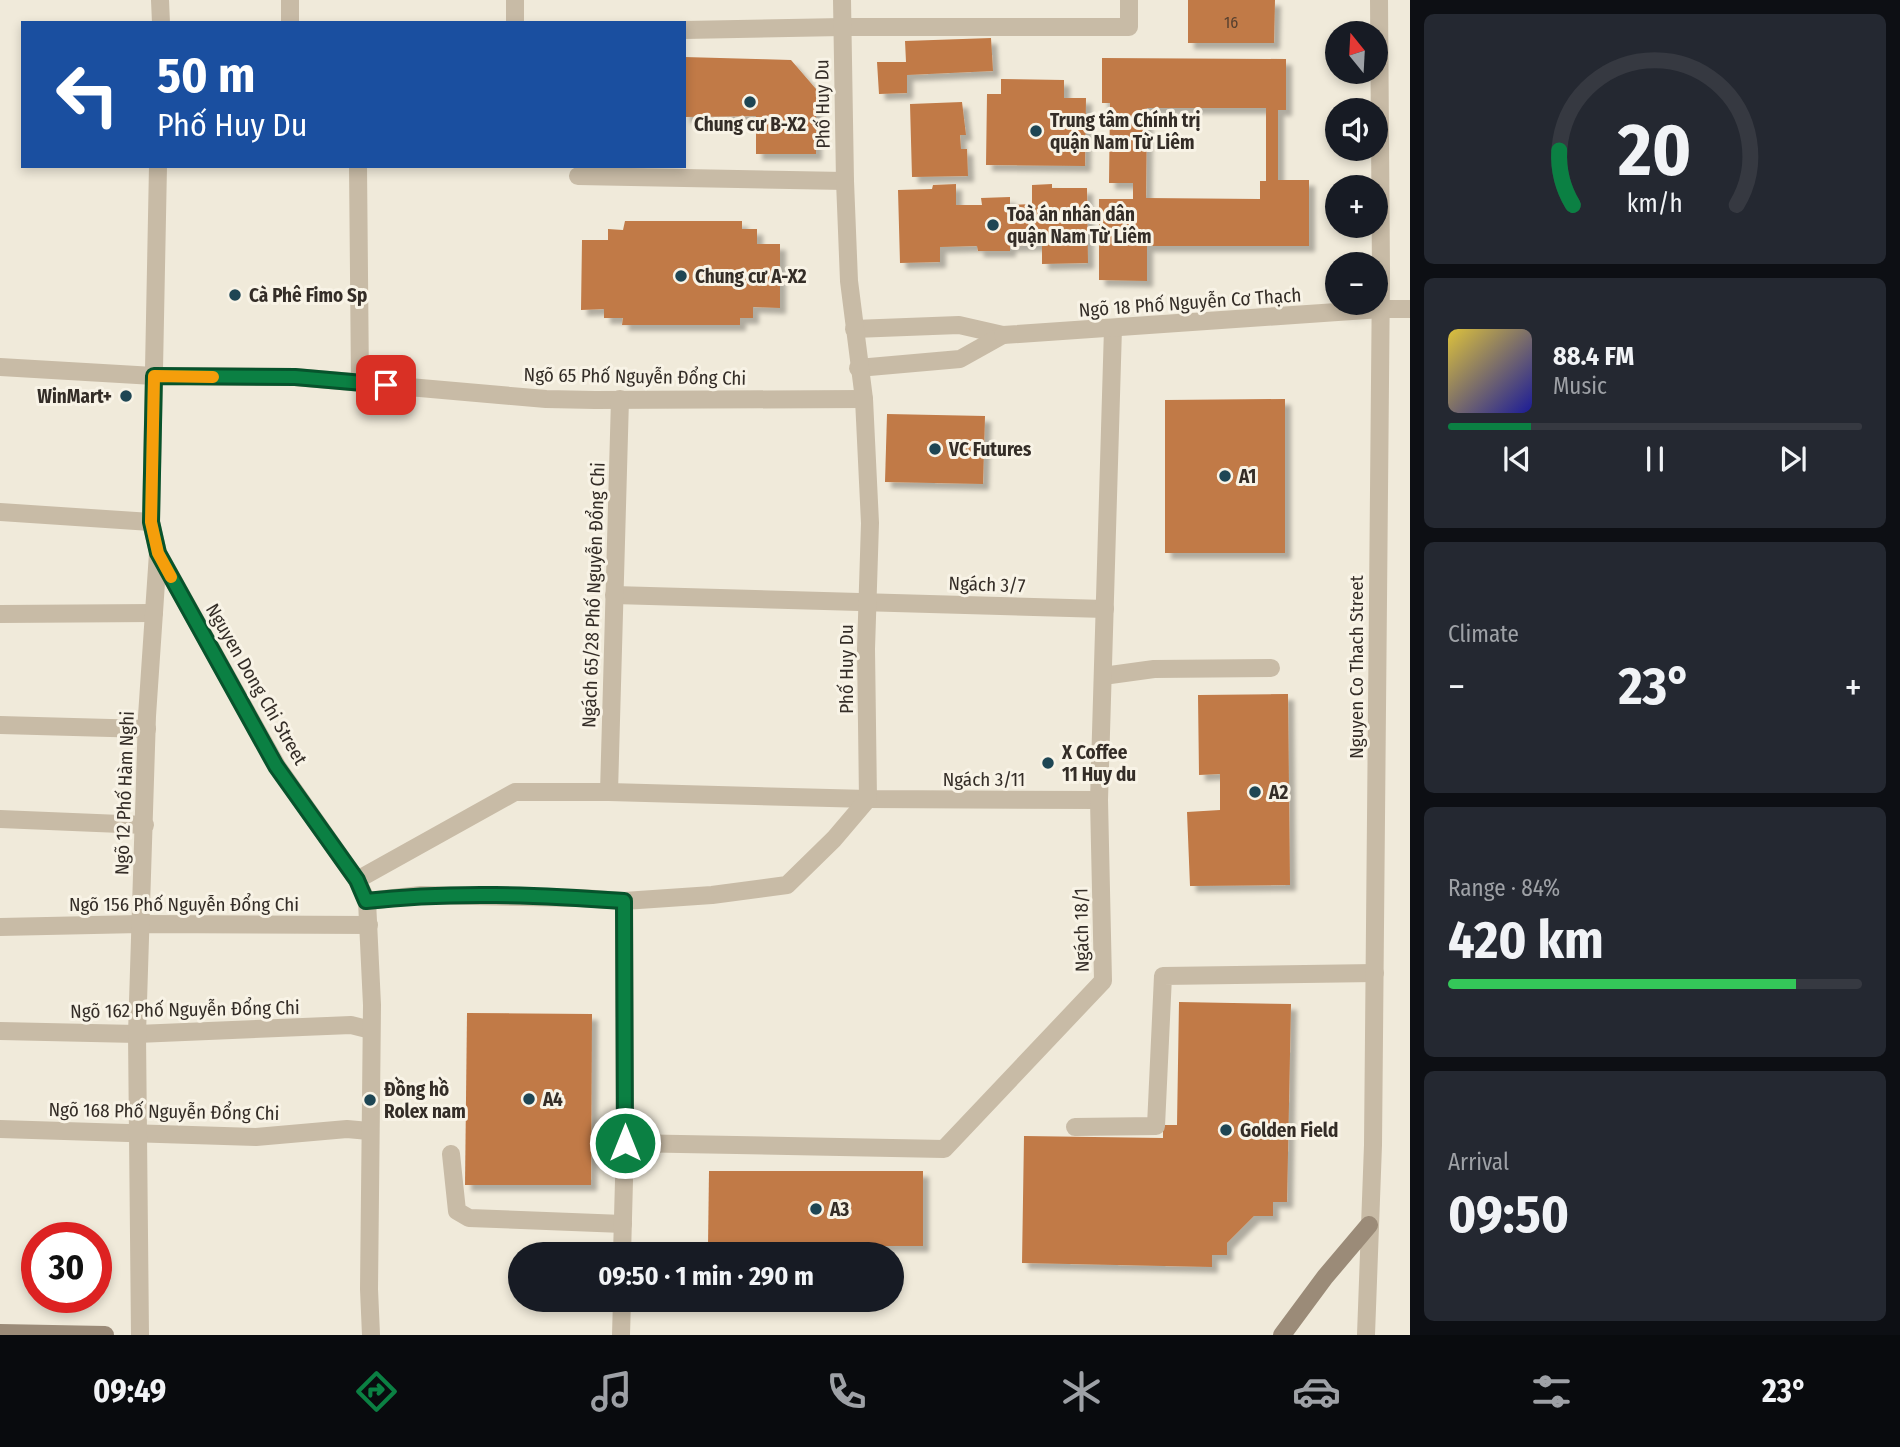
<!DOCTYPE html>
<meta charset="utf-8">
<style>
body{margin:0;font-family:"Fira Sans Condensed",sans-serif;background:#242831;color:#f1f3f6;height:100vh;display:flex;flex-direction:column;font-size:26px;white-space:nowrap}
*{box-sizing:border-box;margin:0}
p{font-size:23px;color:#9ea1a6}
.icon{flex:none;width:38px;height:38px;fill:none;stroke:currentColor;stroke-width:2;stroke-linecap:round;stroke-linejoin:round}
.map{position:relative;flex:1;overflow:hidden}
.drawer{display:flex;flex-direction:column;gap:14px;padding:14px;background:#0d0f14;width:490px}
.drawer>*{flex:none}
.banner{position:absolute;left:21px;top:21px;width:665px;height:147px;border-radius:0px;box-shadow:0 4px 10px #0003;background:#1a4fa0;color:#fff;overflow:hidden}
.needle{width:46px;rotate:342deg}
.buttons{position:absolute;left:1325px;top:21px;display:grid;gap:14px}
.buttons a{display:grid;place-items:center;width:63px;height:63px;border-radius:50%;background:#171b24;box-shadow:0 4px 10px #0003;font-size:35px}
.speed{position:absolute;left:21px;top:1222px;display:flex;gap:14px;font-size:35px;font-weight:700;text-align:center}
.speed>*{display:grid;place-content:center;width:91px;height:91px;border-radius:50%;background:#171b24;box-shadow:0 4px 10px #0003;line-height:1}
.speed .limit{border:10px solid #d22;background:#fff;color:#111}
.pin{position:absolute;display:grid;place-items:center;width:60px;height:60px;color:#fff;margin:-30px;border-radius:14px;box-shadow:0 4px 10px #0006}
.me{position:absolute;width:77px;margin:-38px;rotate:0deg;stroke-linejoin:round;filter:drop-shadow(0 0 5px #0008)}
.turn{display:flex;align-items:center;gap:24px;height:147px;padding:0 21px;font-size:32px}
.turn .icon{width:91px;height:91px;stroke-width:2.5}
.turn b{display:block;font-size:49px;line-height:60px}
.big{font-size:52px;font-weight:700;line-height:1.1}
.drawer .widget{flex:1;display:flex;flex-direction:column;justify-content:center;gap:10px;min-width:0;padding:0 24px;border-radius:10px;background:#242831}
.drawer .dial{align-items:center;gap:0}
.dial svg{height:182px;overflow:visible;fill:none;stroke:#363941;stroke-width:7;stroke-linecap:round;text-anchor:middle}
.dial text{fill:#f1f3f6;stroke:none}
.song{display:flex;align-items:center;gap:21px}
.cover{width:84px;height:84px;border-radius:10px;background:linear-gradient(135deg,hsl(50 70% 55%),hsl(240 70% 35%))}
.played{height:7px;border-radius:4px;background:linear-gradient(90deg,#0b8043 20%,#363941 20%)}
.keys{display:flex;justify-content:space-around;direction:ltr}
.heat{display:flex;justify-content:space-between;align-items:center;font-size:38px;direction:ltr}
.charge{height:10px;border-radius:5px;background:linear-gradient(90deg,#34c759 84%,#363941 0)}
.trip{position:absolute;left:508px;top:1242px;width:396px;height:70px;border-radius:35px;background:#171b24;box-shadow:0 4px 10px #0003;font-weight:700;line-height:70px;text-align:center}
.tab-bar{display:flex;height:112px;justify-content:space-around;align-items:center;background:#090b0e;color:#9ea1a6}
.tab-bar .icon{width:49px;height:49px}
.tab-bar .current{color:#0b8043}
.tab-bar b{font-size:32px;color:#f1f3f6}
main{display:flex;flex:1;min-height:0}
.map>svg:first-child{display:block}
</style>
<main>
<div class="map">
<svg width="1410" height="1335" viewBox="0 0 1410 1335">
<defs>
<filter id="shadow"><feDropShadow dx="6" dy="6" stdDeviation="2" flood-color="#0004"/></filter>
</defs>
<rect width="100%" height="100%" fill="#f0eada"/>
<!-- building -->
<g fill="#c17a47" fill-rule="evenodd" filter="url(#shadow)">
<polygon points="1188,0 1275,0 1274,43 1188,43"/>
<polygon points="991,38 993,71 907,75 907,93 879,94 877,62 906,62 905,41"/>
<polygon points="684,57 791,60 816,89 816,154 756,154 756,116 684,117"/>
<path d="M1102 58 1286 59V110H1278V180H1309V246H1147V281L1099 280V199H1133V183H1109L1110 103H1102ZM1147 108H1266V181H1260V199L1146 198Z"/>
<polygon points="1001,79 1064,80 1064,98 1086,98 1085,166 986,165 987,94 1001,94"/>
<polygon points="962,102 966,135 960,135 961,149 967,149 968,176 912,177 910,104"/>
<polygon points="956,184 956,205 982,205 981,198 1010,197 1010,205 1032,204 1032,185 1052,184 1052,188 1087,188 1088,263 1042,264 1042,245 1010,246 1010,251 978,251 977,246 940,247 940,262 900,263 898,190 932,189 933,185"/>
<polygon points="625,221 742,221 742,229 757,229 757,244 780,244 780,308 753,307 753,318 740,318 740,325 622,325 623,318 604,318 604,309 581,310 582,240 608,240 608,229 623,230"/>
<polygon points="1285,399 1285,553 1165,553 1165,400"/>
<polygon points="887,414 985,416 983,484 885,482"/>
<polygon points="1288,694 1290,885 1190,886 1187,812 1220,810 1220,774 1199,775 1198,695"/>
<polygon points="1179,1002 1291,1004 1287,1202 1273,1202 1273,1216 1254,1216 1227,1243 1227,1255 1212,1255 1212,1267 1022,1263 1024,1136 1163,1138 1163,1125 1177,1125"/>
<polygon points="467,1013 592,1014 591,1185 465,1185"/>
<polygon points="709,1171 923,1171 923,1246 708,1246"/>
</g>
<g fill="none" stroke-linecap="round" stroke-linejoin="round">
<!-- service -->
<g stroke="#c8bba6" stroke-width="18">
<polyline points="290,0 290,23"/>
<polyline points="515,23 515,0"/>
<polyline points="684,30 842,27 1129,27 1129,0"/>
<polyline points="358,166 360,383"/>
<polyline points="578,176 845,181"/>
<polyline points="854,329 959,325 1003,335"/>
<polyline points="0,367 154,376 295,377 546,399 595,400 864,399"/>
<polyline points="858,368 960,359 1003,335"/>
<polyline points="0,512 151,522"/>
<polyline points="614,595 1105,609"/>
<polyline points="0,614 154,613"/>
<polyline points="1103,676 1154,669 1271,668"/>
<polyline points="0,725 147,729"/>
<polyline points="609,792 620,399"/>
<polyline points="0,819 145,825"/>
<polyline points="357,880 515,792 609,792 868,799 1099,800"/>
<polyline points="0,927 140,924 369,925"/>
<polyline points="0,1031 137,1034 351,1025 371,1030"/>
<polyline points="1075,1127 1156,1126 1163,976 1375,973"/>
<polyline points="0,1129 256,1137 347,1129 369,1131"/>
<polyline points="625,1143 944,1149 1103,981 1099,800 1113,328"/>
<polyline points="451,1154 457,1211 469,1218 623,1224"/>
<polyline points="140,1335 137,1034 147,716 158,553"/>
</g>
<!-- minor -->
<g stroke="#c8bba6" stroke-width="18">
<polyline points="160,0 161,23"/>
<polyline points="158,166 151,522 158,553 277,766 357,880 367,901 372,1005 369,1289 371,1335"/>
<polyline points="1003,335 1381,309"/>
<polyline points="367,901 421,895 581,898 624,901 712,895 787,885 834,839 868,799 866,649 870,523 864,399 849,281 845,181 842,0"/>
<polyline points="622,1255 625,1143 624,901"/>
<polyline points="621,1335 622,1300"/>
</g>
<!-- tertiary -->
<g stroke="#c8bba6" stroke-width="18">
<polyline points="1381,309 1410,309"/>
<polyline points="1366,1335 1373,1145 1381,273 1379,0"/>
</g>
<!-- secondary -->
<g stroke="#9b8b78" stroke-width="18">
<polyline points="0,1333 105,1335"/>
<polyline points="1282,1335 1325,1277 1369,1225"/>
</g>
</g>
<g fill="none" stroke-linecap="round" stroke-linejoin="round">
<!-- route casing -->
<g stroke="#07532c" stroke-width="18">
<path id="route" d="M386 385 295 377 154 376 151 522 158 553 276 766 357 880 366 901C452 891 539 895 624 901L625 1143"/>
</g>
<!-- route -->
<use href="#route" stroke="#0b8043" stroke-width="12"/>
<!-- slow -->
<polyline stroke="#f59e0b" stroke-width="12" points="171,577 158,553 151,522 154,376 213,377"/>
</g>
<!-- markers -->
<g fill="#1e4654" stroke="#f8f3e6" stroke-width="2.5">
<circle cx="750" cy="102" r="7"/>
<circle cx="1036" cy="131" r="7"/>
<circle cx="993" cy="225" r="7"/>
<circle cx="681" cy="276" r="7"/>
<circle cx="235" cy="295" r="7"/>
<circle cx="126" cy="396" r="7"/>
<circle cx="935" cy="449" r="7"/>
<circle cx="1225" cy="476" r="7"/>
<circle cx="1048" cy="763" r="7"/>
<circle cx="1255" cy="792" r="7"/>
<circle cx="529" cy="1099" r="7"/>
<circle cx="370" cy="1100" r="7"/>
<circle cx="1226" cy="1130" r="7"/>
<circle cx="816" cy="1209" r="7"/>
</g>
<g text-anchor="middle" stroke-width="6" stroke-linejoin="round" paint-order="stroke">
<!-- number labels -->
<g font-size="16" fill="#57402f">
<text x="1231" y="28">16</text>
</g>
<!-- street labels -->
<g font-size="19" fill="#342d27" stroke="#f8f3e6">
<text transform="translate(822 104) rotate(-91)" y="7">Phố Huy Du</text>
<text transform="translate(1190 302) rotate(-4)" y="7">Ngõ 18 Phố Nguyễn Cơ Thạch</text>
<text transform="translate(635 376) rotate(1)" y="7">Ngõ 65 Phố Nguyễn Đổng Chi</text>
<text transform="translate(987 584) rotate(2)" y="7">Ngách 3/7</text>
<text transform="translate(593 595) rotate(-88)" y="7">Ngách 65/28 Phố Nguyễn Đổng Chi</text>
<text transform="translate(1356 667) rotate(-90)" y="7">Nguyen Co Thach Street</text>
<text transform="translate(846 669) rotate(-90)" y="7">Phố Huy Du</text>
<text transform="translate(257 684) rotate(60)" y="7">Nguyen Dong Chi Street</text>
<text x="984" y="786">Ngách 3/11</text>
<text transform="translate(124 793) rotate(-88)" y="7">Ngõ 12 Phố Hàm Nghi</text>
<text x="184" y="911">Ngõ 156 Phố Nguyễn Đổng Chi</text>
<text transform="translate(1081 930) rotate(-91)" y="7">Ngách 18/1</text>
<text transform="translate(185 1009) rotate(-1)" y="7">Ngõ 162 Phố Nguyễn Đổng Chi</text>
<text transform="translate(164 1111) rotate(1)" y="7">Ngõ 168 Phố Nguyễn Đổng Chi</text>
</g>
<!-- poi labels -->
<g font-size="19" font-weight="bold" fill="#342d27" stroke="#f8f3e6" text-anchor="start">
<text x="1050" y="127">Trung tâm Chính trị<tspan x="1050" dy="22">quận Nam Từ Liêm</tspan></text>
<text x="750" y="131" text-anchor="middle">Chung cư B-X2</text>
<text x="1007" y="221">Toà án nhân dân<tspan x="1007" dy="22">quận Nam Từ Liêm</tspan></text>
<text x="695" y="283">Chung cư A-X2</text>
<text x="249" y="302">Cà Phê Fimo Sp</text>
<text x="112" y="403" text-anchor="end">WinMart+</text>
<text x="949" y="456">VC Futures</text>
<text x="1239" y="483">A1</text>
<text x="1062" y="759">X Coffee<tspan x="1062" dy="22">11 Huy du</tspan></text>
<text x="1269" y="799">A2</text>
<text x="384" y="1096">Đồng hồ<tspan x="384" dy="22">Rolex nam</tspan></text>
<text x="543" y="1106">A4</text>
<text x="1240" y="1137">Golden Field</text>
<text x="830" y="1216">A3</text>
</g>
</g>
</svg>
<div class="buttons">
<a><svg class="needle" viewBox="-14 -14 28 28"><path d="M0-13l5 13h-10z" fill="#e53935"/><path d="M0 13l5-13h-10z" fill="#9ea1a6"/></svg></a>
<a><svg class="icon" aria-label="sound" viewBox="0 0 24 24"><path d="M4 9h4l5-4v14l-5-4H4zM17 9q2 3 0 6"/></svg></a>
<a>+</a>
<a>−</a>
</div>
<div class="speed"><div class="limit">30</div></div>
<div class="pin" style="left:386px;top:385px;background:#d93025"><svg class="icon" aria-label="arrive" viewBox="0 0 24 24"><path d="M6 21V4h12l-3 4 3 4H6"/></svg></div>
<svg class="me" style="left:625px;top:1143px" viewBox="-20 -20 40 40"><circle r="17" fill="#0b8043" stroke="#fff" stroke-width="3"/><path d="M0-11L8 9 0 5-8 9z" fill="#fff"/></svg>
<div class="trip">09:50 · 1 min · 290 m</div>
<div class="banner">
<div class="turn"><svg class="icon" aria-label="left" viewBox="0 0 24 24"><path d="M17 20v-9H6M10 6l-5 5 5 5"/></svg><div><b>50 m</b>Phố Huy Du</div></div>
</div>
</div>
<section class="drawer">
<div class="widget dial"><svg viewBox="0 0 100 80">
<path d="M14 69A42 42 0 1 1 86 69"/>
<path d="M14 69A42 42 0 0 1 8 45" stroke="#0b8043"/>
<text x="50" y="56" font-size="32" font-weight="700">20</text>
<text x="50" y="72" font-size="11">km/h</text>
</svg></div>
<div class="widget">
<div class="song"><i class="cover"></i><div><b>88.4 FM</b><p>Music</p></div></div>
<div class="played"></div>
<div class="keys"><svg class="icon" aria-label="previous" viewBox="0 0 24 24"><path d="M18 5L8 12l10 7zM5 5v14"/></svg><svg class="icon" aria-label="pause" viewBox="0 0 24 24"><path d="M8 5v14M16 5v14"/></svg><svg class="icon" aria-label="next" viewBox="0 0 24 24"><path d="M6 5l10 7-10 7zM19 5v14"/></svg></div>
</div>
<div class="widget"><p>Climate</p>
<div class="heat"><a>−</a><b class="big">23°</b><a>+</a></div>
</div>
<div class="widget"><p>Range · 84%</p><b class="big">420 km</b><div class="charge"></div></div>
<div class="widget"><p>Arrival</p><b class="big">09:50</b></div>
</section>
</main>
<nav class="tab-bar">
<b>09:49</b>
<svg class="icon current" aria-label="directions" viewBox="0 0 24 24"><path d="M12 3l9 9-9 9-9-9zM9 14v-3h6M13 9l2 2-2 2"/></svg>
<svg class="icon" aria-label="music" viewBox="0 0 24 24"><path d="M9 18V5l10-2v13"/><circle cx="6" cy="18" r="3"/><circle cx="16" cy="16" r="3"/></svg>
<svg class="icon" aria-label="phone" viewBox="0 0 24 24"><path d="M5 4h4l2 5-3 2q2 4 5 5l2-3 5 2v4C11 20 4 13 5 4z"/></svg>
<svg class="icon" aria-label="climate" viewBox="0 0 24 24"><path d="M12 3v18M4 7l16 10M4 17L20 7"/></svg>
<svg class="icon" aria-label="car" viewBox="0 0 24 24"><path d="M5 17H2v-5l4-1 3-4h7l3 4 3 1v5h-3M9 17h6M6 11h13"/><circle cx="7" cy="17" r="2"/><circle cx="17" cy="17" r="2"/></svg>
<svg class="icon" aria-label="filters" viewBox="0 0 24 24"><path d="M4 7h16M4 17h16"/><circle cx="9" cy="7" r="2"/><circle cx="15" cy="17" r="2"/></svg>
<b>23°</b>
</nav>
